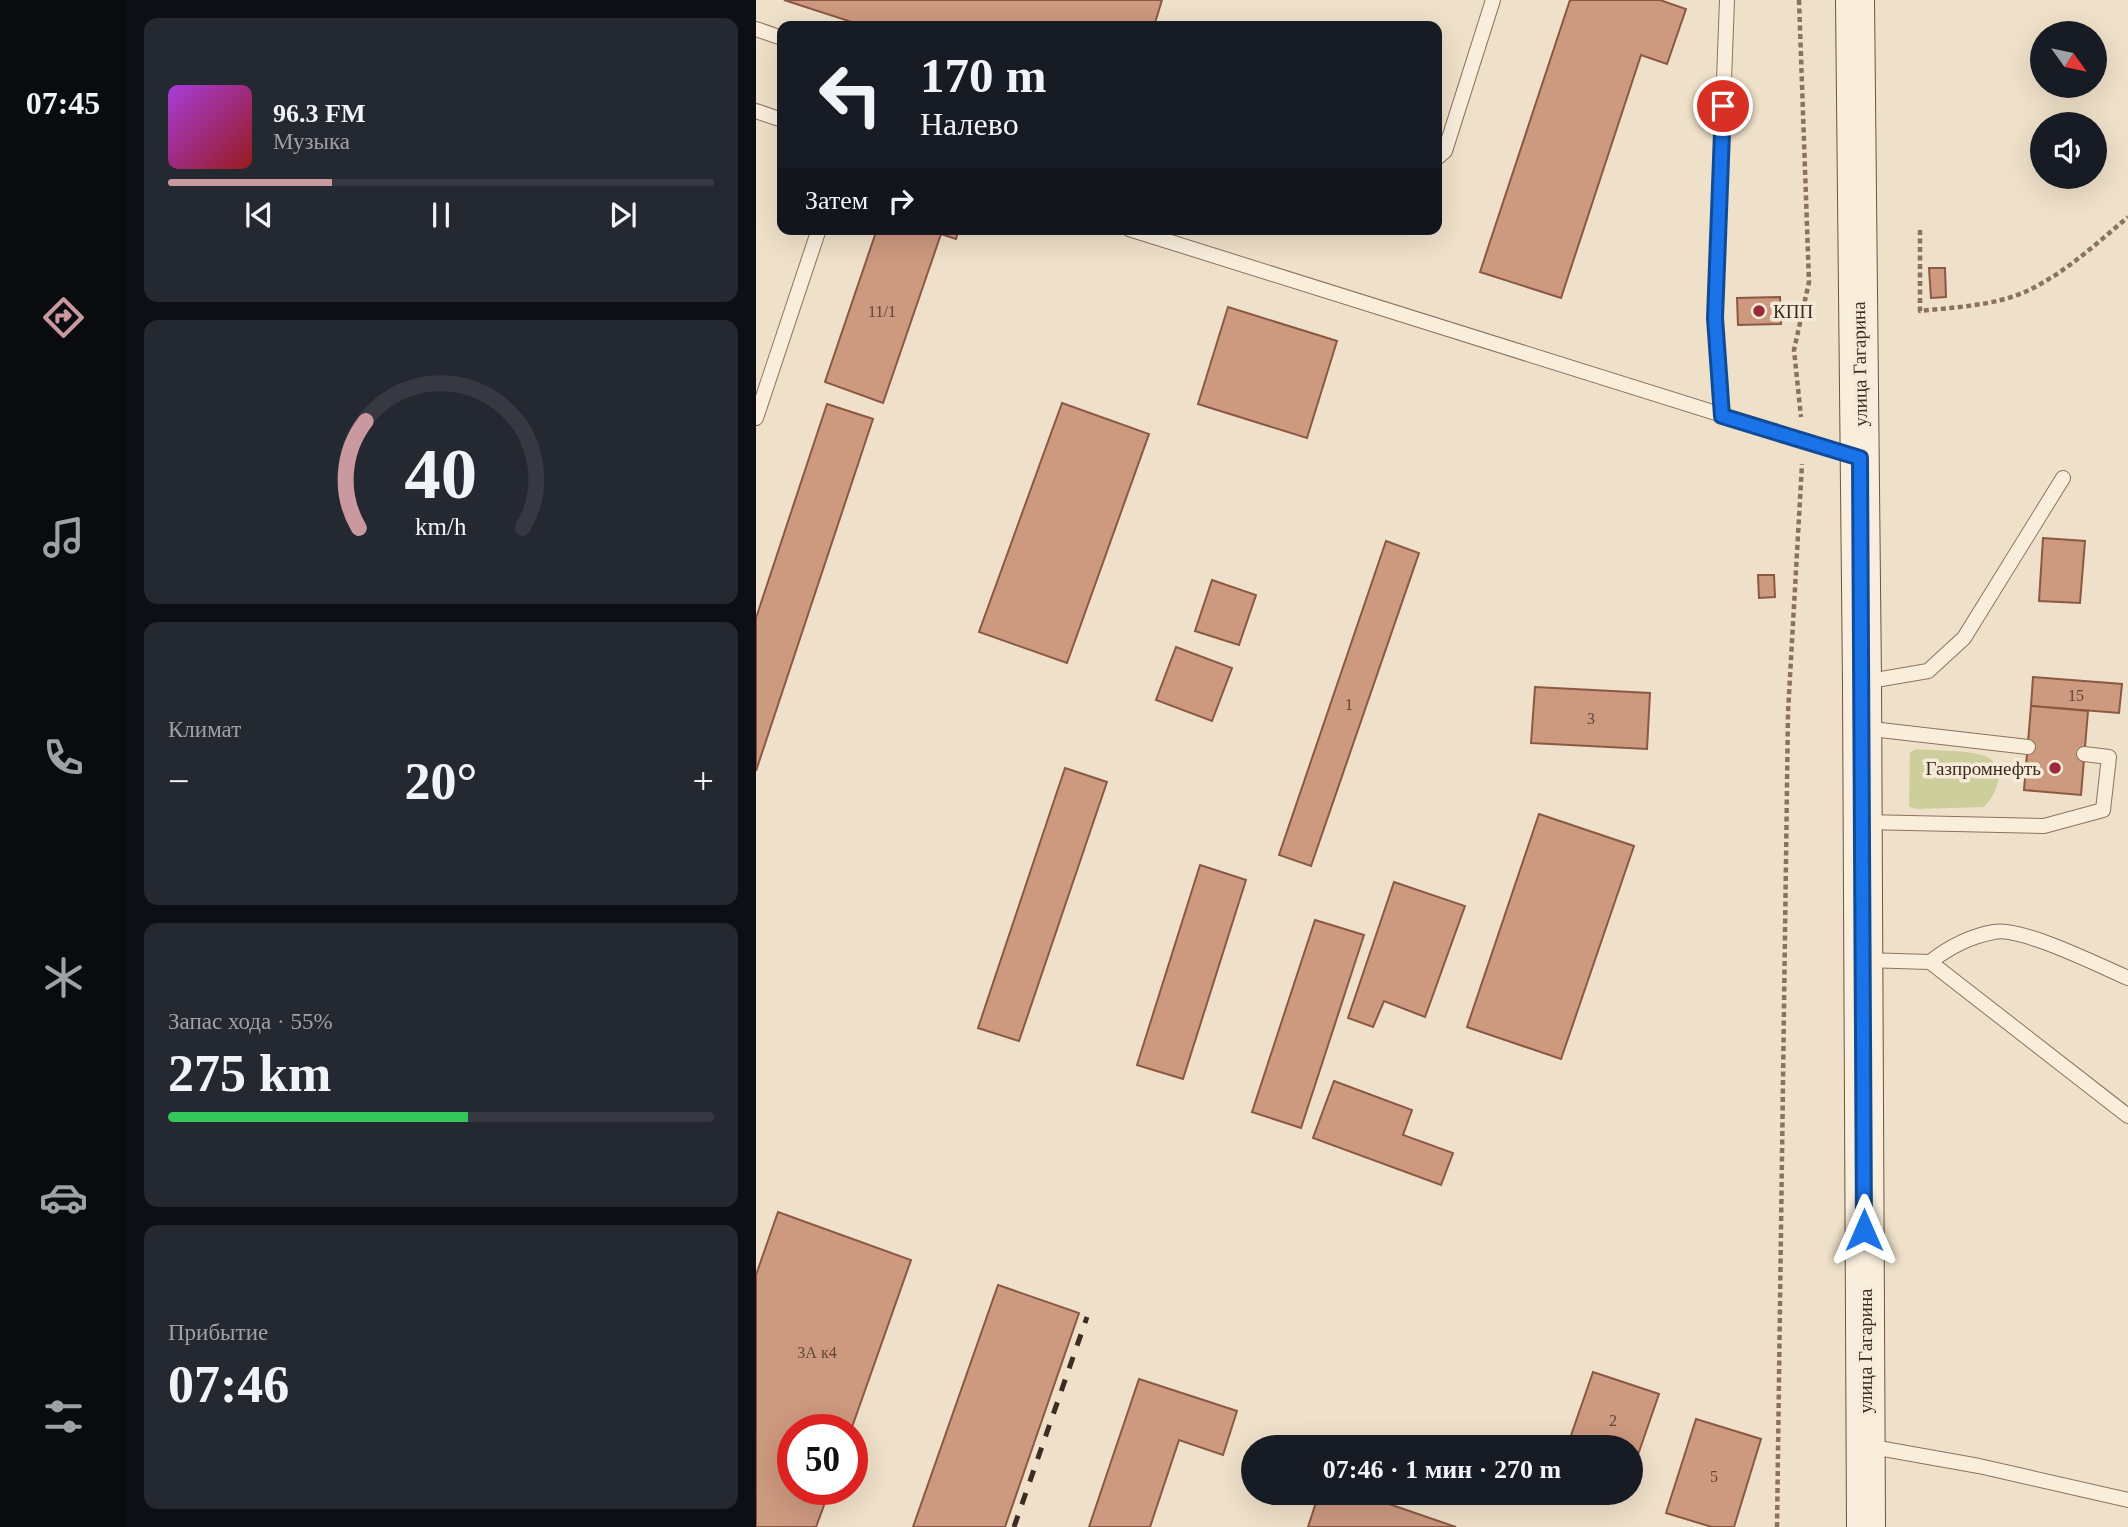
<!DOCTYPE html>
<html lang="ru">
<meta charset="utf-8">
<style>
body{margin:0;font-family:Georgia,serif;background:#242831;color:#f1f3f6;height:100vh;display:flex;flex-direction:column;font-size:26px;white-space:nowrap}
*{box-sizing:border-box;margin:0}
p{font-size:23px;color:#9ea1a6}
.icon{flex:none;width:38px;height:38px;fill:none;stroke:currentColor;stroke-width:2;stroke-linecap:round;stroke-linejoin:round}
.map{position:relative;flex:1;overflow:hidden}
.details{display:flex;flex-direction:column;gap:18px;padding:18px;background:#0d0f14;width:630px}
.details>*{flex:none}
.hud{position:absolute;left:21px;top:21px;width:665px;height:214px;border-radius:14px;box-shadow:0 7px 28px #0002;background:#171b24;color:#f1f3f6;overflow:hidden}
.needle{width:46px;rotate:123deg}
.controls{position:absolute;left:1274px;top:21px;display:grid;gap:14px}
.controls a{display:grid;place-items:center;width:77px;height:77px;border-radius:50%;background:#171b24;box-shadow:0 7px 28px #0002;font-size:35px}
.speed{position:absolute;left:21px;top:1414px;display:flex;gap:14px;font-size:35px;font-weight:700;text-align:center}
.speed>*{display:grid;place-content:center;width:91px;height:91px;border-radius:50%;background:#171b24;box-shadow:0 7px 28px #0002;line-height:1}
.speed .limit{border:10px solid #d22;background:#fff;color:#111}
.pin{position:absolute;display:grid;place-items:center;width:60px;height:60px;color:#fff;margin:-30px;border:4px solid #fff;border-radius:50%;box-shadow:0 2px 7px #0007}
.me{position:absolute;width:77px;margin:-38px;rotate:0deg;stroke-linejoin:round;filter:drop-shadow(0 0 5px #0008)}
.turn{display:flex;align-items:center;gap:24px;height:147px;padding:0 28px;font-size:32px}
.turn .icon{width:91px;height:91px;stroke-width:2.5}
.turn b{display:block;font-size:49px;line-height:60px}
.then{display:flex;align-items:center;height:66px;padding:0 28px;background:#0003;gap:14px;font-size:26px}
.big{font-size:52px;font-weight:600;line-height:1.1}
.details .widget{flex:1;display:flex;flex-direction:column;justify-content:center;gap:10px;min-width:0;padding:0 24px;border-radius:14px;background:#242831}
.details .dial{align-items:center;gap:0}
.dial svg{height:182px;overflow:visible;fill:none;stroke:#363941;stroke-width:7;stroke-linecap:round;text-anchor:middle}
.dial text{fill:#f1f3f6;stroke:none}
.song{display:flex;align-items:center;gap:21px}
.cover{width:84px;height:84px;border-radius:10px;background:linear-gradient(135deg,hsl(280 70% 55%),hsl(0 70% 35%))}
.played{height:7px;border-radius:4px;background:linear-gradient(90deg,#ca99a0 30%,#363941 30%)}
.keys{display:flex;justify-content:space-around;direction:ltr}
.heat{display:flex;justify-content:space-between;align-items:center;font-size:38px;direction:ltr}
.charge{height:10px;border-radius:5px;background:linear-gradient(90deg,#34c759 55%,#363941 0)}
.trip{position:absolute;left:485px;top:1435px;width:402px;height:70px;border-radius:35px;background:#171b24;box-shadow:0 7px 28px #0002;font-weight:600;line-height:70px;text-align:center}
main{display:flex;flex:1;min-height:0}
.menu{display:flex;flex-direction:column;width:126px;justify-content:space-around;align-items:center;background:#090b0e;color:#9ea1a6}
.menu .icon{width:49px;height:49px}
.menu .active{color:#ca99a0}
.menu b{font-size:32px;color:#f1f3f6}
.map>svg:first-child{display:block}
</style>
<main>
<nav class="menu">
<b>07:45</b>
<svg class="icon active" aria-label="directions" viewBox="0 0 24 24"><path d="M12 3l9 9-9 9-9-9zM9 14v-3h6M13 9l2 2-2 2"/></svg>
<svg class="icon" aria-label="music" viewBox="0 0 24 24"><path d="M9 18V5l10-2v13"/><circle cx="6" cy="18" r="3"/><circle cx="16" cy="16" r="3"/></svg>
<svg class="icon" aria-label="phone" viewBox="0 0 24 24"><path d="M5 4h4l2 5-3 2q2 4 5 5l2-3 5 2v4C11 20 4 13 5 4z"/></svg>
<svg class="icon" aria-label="climate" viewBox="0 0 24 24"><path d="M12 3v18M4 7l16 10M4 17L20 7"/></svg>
<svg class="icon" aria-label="car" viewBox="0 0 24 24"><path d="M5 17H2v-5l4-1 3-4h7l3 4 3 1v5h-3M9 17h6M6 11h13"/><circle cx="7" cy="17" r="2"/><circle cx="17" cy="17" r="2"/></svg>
<svg class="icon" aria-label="filters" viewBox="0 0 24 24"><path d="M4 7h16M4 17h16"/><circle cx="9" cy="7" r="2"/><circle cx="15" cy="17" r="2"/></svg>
</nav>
<section class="details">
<div class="widget">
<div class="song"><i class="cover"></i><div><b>96.3 FM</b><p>Музыка</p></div></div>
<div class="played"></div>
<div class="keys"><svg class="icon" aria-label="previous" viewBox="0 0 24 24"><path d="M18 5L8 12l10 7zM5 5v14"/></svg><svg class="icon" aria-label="pause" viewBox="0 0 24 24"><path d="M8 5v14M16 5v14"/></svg><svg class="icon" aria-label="next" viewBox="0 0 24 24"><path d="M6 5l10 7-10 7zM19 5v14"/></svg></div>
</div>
<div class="widget dial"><svg viewBox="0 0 100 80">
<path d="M14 69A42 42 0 1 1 86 69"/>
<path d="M14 69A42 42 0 0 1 17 22" stroke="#ca99a0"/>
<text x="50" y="56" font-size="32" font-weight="700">40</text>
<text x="50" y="72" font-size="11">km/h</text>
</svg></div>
<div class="widget"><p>Климат</p>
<div class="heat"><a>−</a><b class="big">20°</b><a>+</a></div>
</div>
<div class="widget"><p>Запас хода · 55%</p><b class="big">275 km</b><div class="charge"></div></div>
<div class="widget"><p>Прибытие</p><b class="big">07:46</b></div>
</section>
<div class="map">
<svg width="1372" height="1527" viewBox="0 0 1372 1527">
<rect width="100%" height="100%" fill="#efe0c9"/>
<!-- green -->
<path fill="#ccce9c" d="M1161 749C1179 751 1213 750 1229 756 1253 766 1241 794 1228 807L1160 809 1153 806 1154 752Z"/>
<!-- building -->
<g fill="#cd997f" stroke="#8b5943" stroke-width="2">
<polygon points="28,0 406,0 398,26 108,26"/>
<polygon points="814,0 904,0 930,9 911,64 885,55 805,298 724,272"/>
<polygon points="121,229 203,229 200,239 185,234 127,403 69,382"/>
<polygon points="1173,268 1189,268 1190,297 1175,298"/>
<polygon points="1024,297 1025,324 982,325 981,298"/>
<polygon points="472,307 581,341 551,438 442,404"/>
<polygon points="306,403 393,434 311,663 223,632"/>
<polygon points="71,404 117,419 0,771 0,618"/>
<polygon points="1287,538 1329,541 1324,603 1283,601"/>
<polygon points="630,541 663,553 555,866 523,855"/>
<polygon points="1002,575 1018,575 1019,597 1003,598"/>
<polygon points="456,580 500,595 483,645 439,631"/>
<polygon points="420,647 476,668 456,721 400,700"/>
<polygon points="1277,677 1366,684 1363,713 1275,706"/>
<polygon points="779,687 894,693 891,749 775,743"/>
<polygon points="1275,706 1332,711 1325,795 1268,790"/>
<polygon points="309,768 351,782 263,1041 222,1028"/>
<polygon points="783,814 878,846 805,1059 711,1027"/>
<polygon points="444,865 490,880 427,1079 381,1065"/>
<polygon points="638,882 709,906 669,1017 628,1001 617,1027 592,1018"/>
<polygon points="559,920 608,935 545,1128 496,1112"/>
<polygon points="578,1081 656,1110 647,1135 697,1153 685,1185 557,1138"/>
<polygon points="22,1212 155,1260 95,1430 37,1430 37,1489 74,1489 60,1527 0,1527 0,1275"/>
<polygon points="242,1285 323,1313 249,1527 157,1527"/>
<polygon points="837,1372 903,1394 875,1475 875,1447 811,1447"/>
<polygon points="383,1379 481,1411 467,1455 423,1440 394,1527 333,1527"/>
<polygon points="940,1419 1005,1439 978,1527 956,1527 910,1513"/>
<polygon points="563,1493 601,1493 700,1527 552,1527"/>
</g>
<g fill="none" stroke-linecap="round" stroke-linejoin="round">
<!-- lane casing -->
<g stroke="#8c725d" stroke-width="16">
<g id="lane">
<polyline points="0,29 26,38"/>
<polyline points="0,111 26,120"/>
<polyline points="681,158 689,151 737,0"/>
<polyline points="373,229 1100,457"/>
<polyline points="966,416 959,319 971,0"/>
<polyline points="0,418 63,229"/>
<polyline points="1108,682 1172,671 1208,638 1307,478"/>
<polyline points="1107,728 1272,747"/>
<polyline points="1108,822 1288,826 1347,810 1353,757 1328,754"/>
<polyline points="1108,960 1174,962 1372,1116"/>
<path d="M1174 962C1192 948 1215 936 1238 932 1264 926 1344 966 1372 978"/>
<polyline points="1111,1446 1223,1466 1372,1500"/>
</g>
</g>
<!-- secondary casing -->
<g stroke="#6e5340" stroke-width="40">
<polyline id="secondary" points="1099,0 1106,682 1110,1527"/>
</g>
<!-- path -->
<g stroke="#8c725d" stroke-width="4.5" stroke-dasharray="5 3.5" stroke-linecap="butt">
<polyline points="1043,0 1053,282 1038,350 1045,417"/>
<path d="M1164 230V311C1199 307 1238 306 1271 291 1309 273 1340 244 1372 217"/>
<polyline points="1021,1527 1032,712 1046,464"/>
</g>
<!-- lane -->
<use href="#lane" stroke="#f9eedc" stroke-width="14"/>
<!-- secondary -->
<use href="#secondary" stroke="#f9eedc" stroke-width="38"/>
<!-- rail -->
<polyline stroke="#3c2c21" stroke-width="5" stroke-dasharray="12 12" stroke-linecap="butt" points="258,1527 331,1317"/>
</g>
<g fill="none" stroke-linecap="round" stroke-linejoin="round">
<!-- route casing -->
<g stroke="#114b97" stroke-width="18">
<polyline id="route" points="967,106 959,318 966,416 1104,458 1108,1230"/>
</g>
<!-- route -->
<use href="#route" stroke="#1a73e8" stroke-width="12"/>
</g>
<!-- markers -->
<g fill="#9b2c37" stroke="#f6ebd8" stroke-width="2.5">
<circle cx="1003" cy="311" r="7"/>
<circle cx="1299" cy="768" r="7"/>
</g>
<g text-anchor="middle" stroke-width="7" stroke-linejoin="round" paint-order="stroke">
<!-- number labels -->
<g font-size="16" fill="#604738">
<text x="126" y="317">11/1</text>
<text x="1320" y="701">15</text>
<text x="593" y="710">1</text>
<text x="835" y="724">3</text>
<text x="61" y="1358">3А к4</text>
<text x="857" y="1426">2</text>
<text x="958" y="1482">5</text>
</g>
<!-- poi labels -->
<g font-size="19" fill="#3c2c21" stroke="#f6ebd8" text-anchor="start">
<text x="1017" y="318">КПП</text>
<text x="1285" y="775" text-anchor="end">Газпромнефть</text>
</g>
<!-- street labels -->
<g font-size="19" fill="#3c2c21" stroke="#f6ebd8">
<text transform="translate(1103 364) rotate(-91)" y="7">улица Гагарина</text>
<text transform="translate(1109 1351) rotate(-90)" y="7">улица Гагарина</text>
</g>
</g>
</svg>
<div class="controls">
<a><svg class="needle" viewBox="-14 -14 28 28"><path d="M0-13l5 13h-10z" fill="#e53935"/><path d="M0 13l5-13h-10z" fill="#9ea1a6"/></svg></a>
<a><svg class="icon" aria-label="sound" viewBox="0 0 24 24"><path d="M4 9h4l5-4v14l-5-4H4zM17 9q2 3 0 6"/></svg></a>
</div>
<div class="speed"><div class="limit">50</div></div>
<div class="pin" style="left:967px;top:106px;background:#d93025"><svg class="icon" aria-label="arrive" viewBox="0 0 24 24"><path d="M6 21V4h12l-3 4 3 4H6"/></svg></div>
<svg class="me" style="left:1108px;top:1230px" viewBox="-20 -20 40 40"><path d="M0-17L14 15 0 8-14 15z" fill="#1a73e8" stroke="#fff" stroke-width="4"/></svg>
<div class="trip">07:46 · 1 мин · 270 m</div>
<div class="hud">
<div class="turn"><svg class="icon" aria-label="left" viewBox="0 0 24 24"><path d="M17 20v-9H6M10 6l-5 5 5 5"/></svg><div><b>170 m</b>Налево</div></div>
<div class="then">Затем<svg class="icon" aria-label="right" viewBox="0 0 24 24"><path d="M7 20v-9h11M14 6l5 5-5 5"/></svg></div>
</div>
</div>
</main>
